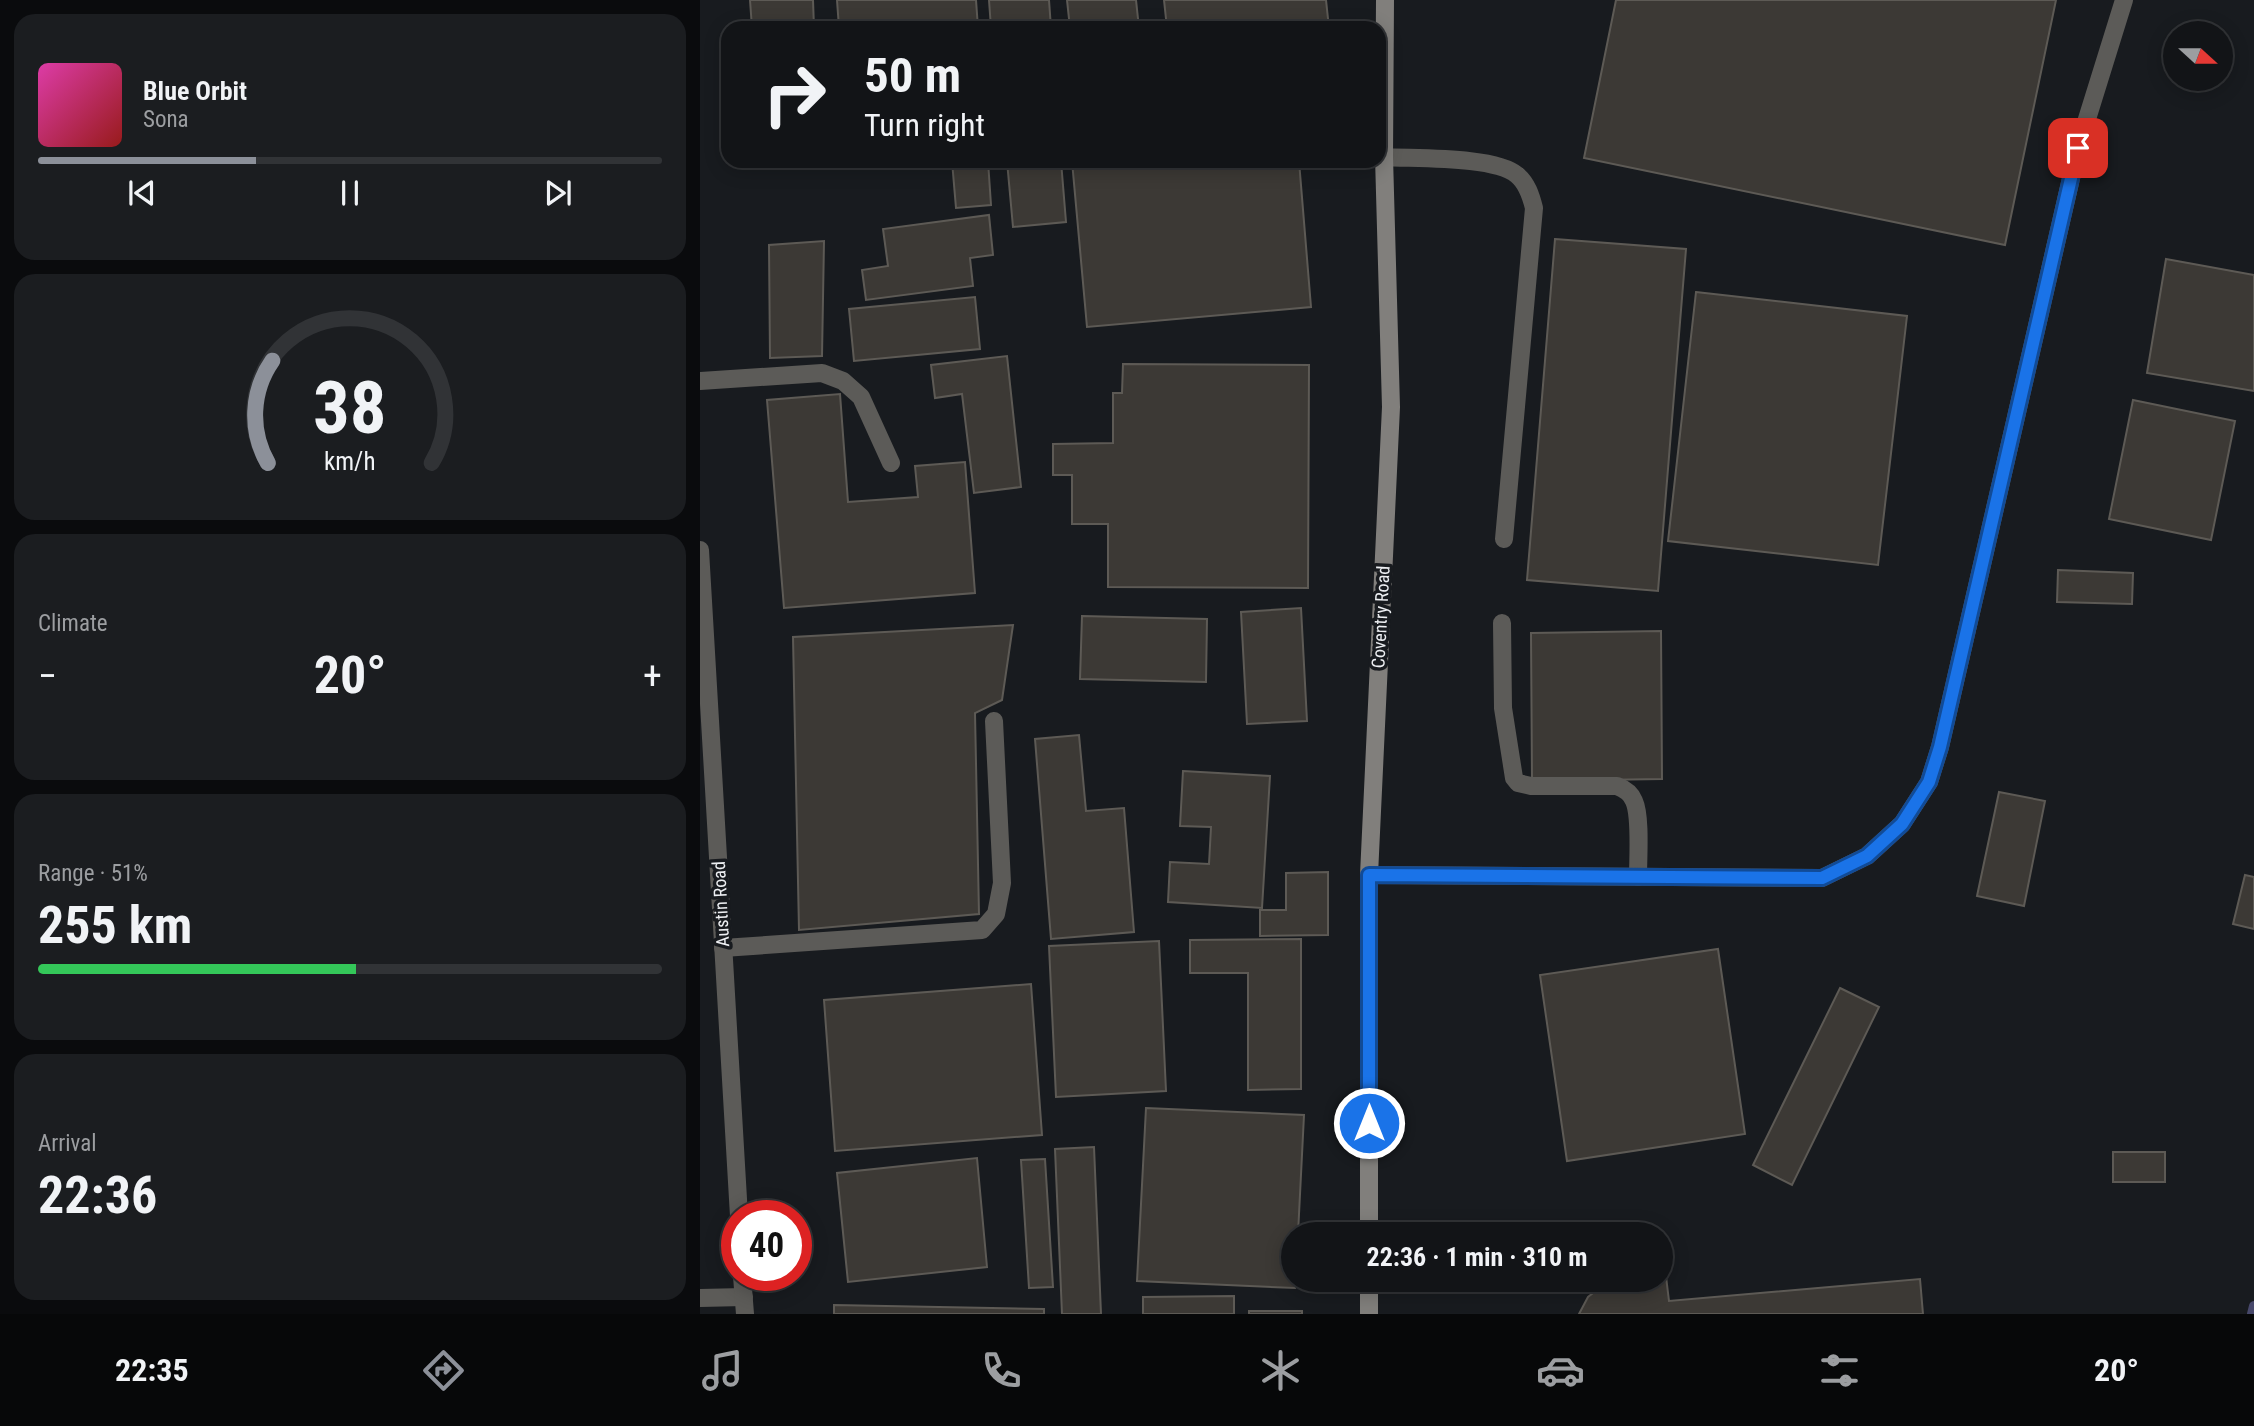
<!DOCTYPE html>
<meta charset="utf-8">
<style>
body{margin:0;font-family:"Roboto Condensed",sans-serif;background:#1b1d20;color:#f1f3f6;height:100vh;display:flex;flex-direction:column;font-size:26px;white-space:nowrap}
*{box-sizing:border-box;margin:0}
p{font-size:23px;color:#9c9ea1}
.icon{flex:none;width:38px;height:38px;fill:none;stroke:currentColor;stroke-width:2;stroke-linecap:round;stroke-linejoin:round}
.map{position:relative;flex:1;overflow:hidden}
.drawer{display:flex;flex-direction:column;gap:14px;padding:14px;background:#0a0b0d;width:700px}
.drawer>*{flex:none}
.hud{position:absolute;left:21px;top:21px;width:665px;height:147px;border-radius:21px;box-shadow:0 4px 18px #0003,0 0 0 2px #313336;background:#121417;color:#f1f3f6;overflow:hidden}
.needle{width:46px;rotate:111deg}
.buttons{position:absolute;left:1463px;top:21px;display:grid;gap:14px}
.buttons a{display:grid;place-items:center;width:70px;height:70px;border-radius:50%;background:#121417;box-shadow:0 4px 18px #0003,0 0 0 2px #313336;font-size:35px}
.speed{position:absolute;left:21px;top:1200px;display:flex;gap:14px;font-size:35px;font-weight:700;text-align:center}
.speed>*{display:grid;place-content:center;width:91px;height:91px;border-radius:50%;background:#121417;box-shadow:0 4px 18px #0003,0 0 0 2px #313336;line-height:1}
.speed .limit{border:10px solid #d22;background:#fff;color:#111}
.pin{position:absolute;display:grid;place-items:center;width:60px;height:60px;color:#fff;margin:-30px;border-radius:14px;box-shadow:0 4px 10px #0006}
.me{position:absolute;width:77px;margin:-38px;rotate:0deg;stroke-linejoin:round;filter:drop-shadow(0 0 5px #0008)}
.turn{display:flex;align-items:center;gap:24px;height:147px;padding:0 28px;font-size:32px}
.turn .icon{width:91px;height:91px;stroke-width:2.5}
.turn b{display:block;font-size:49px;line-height:60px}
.big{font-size:52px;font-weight:700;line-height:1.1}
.drawer .card{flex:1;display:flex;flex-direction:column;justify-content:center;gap:10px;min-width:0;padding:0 24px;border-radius:21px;background:#1b1d20}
.drawer .dial{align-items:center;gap:0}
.dial svg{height:182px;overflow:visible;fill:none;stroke:#313336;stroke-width:7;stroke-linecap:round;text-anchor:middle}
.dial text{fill:#f1f3f6;stroke:none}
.song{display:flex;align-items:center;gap:21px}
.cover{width:84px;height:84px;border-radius:10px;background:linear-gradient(135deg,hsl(320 70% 55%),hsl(0 70% 35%))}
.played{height:7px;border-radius:4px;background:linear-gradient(90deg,#8c9099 35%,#313336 35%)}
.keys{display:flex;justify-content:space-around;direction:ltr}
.heat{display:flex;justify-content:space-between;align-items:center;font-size:38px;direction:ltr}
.charge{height:10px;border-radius:5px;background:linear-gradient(90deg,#34c759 51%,#313336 0)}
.trip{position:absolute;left:581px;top:1222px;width:392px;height:70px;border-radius:35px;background:#121417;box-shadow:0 4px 18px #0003,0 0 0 2px #313336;font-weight:700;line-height:70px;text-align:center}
.menu{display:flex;height:112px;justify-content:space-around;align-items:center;background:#070809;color:#9c9ea1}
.menu .icon{width:49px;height:49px}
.menu .current{color:#8c9099}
.menu b{font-size:32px;color:#f1f3f6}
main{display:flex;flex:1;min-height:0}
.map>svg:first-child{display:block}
</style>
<main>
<section class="drawer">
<div class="card">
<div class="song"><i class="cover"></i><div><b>Blue Orbit</b><p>Sona</p></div></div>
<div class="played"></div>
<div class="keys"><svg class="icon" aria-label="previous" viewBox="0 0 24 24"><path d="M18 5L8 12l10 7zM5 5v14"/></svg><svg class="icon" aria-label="pause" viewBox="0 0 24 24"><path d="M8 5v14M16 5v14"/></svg><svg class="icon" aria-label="next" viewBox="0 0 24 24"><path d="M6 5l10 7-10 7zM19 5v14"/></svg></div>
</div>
<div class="card dial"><svg viewBox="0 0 100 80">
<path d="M14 69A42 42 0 1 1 86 69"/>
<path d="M14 69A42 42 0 0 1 16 24" stroke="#8c9099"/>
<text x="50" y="56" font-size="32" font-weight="700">38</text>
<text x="50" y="72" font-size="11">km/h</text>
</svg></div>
<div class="card"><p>Climate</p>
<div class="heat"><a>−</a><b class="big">20°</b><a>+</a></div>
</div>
<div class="card"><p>Range · 51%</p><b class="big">255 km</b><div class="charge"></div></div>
<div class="card"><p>Arrival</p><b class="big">22:36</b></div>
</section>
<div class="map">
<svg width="1554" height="1314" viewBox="0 0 1554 1314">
<rect width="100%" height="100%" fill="#181b1f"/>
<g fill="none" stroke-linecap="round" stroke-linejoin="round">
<!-- stream -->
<polyline stroke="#47486b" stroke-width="10" points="1552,1314 1554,1306"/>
</g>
<!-- building -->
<g fill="#3c3935" stroke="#5d5a55" stroke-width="2">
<polygon points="50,0 113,0 114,28 52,28"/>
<polygon points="137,0 276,0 278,28 139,28"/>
<polygon points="289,0 349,0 351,28 291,28"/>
<polygon points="367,0 436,0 439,28 370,28"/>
<polygon points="464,0 626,0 629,28 467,28"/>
<polygon points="916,0 1356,0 1305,245 884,158"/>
<polygon points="252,161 288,161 291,205 256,208"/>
<polygon points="307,161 361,161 366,222 313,227"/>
<polygon points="372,161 599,161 611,307 387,327"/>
<polygon points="289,215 293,255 270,258 273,286 166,300 162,270 188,266 183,229"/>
<polygon points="855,239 986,249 958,591 827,580"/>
<polygon points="124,241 122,356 70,358 69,245"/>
<polygon points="1466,259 1554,275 1554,391 1447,373"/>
<polygon points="996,292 1207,316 1178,565 968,541"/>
<polygon points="275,297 280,349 154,361 149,309"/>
<polygon points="307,356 321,487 274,493 262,394 235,398 231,365"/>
<polygon points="423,364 609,365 608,588 408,587 408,524 372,524 372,475 353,475 353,444 413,443 413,393 422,393"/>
<polygon points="140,394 148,502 218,497 215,466 265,462 275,593 84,608 67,400"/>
<polygon points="1433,400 1535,421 1511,540 1409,519"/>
<polygon points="1358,570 1433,573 1432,604 1357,602"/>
<polygon points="601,608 607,721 547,724 541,612"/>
<polygon points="382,616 507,619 506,682 380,679"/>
<polygon points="313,625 302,700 275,713 279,914 99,930 93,637"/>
<polygon points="961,631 962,779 832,781 831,633"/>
<polygon points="379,735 386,811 424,808 434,932 351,939 335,739"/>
<polygon points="483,771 570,776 562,908 468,902 470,862 509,864 511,827 480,826"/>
<polygon points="1299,792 1345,801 1324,906 1277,896"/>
<polygon points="628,872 628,935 560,936 560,910 586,910 586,873"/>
<polygon points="1545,875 1554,877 1554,929 1533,924"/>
<polygon points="601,939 601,1089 548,1090 548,973 490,973 490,940"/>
<polygon points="459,941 466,1091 356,1097 349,946"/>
<polygon points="1018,949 1045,1134 867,1161 840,975"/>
<polygon points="331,984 342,1135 135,1151 124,1000"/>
<polygon points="1140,988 1179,1007 1092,1185 1053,1165"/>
<polygon points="446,1108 604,1115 598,1234 593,1234 593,1279 596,1279 595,1288 437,1281"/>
<polygon points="394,1147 401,1314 362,1314 355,1149"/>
<rect x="1413" y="1152" width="52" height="30"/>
<polygon points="277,1158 287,1267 148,1282 137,1173"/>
<polygon points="345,1159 353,1287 329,1288 321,1160"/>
<polygon points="964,1260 969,1301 1220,1279 1223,1314 879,1314 888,1297 911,1279 961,1279 961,1261"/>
<polygon points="534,1296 534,1314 443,1314 443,1297"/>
<polygon points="134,1305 344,1309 344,1314 134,1314"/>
<rect x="549" y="1311" width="53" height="3"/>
</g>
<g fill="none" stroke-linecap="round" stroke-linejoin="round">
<!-- lane -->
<g stroke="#5c5b58" stroke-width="18">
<path d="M684 157C716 159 795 156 817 175 827 183 831 196 834 208L804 539"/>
<polyline points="0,381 122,373 143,381 161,397 191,463"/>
<path d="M802 623 803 708 814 778 818 783 831 786H917C925 789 931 793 934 801 941 816 938 858 938 877"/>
<polyline points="23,948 282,930 296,914 302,883 294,721"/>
<polyline points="0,1298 44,1297"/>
</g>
<!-- street -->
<g stroke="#5c5b58" stroke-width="18">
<polyline points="0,550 39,1216"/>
<polyline points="669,875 1122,878 1167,856 1202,824 1229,782 1240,747 1378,148 1424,0"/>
<polyline points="42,1276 45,1314"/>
</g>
<!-- secondary -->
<g stroke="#817f7c" stroke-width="18">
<polyline points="669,1234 669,875 691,407 684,157 685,0"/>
<polyline points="669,1314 669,1279"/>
</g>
</g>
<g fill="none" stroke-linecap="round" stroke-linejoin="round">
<!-- route casing -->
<g stroke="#114b97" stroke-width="18">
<polyline id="route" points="669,1123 669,875 1122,878 1167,856 1202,824 1229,782 1240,747 1378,148"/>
</g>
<!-- route -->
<use href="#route" stroke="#1a73e8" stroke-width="12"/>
</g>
<g text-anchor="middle" stroke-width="7" stroke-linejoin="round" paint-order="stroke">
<!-- street labels -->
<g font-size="18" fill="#edeff2" stroke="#181b1f">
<text transform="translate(681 617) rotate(-87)" y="6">Coventry Road</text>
<text transform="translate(21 904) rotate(-93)" y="6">Austin Road</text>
</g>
</g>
</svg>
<div class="buttons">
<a><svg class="needle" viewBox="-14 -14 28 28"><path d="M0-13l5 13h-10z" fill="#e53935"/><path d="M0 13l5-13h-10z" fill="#9c9ea1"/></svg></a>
</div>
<div class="speed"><div class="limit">40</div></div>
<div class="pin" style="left:1378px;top:148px;background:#d93025"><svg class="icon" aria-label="arrive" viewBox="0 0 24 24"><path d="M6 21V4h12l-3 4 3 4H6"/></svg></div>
<svg class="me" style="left:669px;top:1123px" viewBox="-20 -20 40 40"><circle r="17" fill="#1a73e8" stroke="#fff" stroke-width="3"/><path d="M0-11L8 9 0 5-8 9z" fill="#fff"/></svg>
<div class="trip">22:36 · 1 min · 310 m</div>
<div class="hud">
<div class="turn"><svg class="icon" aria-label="right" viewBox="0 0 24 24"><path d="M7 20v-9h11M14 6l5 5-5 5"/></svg><div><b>50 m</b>Turn right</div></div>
</div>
</div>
</main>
<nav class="menu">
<b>22:35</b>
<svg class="icon current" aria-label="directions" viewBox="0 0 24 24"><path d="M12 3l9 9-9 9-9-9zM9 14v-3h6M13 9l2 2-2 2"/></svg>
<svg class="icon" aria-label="music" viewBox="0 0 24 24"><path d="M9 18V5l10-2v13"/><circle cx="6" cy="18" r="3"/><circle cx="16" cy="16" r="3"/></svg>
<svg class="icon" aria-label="phone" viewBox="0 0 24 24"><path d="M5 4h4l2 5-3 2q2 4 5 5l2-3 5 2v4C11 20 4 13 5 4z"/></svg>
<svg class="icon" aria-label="climate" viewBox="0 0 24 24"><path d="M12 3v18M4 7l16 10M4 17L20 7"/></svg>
<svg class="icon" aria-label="car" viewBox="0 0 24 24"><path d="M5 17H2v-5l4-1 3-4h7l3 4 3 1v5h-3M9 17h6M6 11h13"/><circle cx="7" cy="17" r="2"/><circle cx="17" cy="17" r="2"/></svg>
<svg class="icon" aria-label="filters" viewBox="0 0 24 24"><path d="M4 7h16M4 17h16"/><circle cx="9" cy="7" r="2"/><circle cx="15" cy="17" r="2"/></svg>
<b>20°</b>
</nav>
